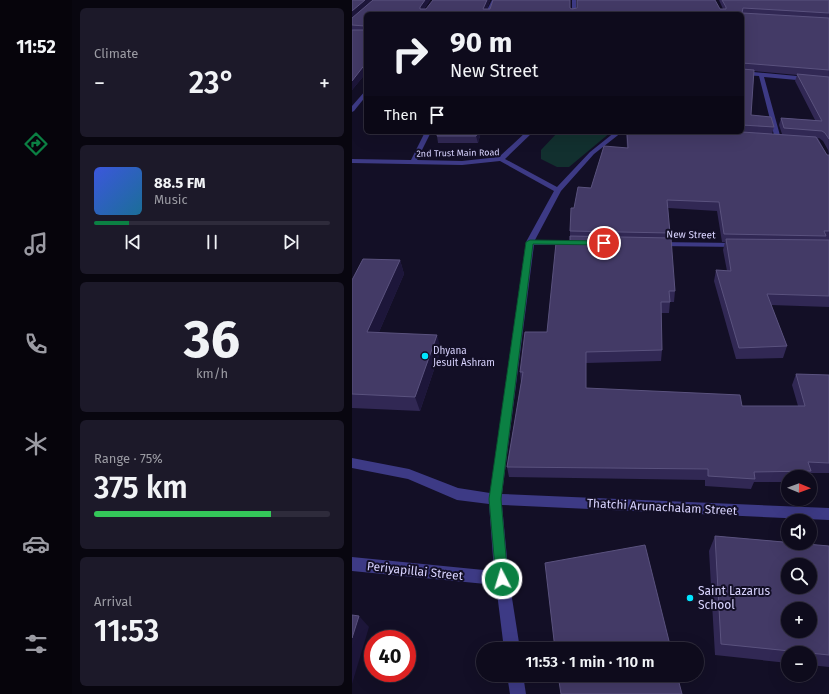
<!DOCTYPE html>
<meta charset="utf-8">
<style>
body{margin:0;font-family:"Fira Sans",sans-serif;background:#1c1929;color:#f1f3f6;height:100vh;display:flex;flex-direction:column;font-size:15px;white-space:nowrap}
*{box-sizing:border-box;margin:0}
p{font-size:13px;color:#9b9ba3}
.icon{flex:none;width:22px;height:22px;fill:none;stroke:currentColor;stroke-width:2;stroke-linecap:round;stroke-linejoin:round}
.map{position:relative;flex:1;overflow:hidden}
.side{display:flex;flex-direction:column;gap:8px;padding:8px;background:#08060f;width:280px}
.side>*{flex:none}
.guide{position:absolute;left:12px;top:12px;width:380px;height:122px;border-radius:6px;box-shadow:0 4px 16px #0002,0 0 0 1px #2e2b3b;background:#0e0b1c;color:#f1f3f6;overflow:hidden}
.needle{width:26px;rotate:91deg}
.controls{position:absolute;left:429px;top:470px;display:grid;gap:8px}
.controls a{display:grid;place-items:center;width:36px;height:36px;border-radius:50%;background:#0e0b1c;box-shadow:0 4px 16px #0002,0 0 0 1px #2e2b3b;font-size:20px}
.speed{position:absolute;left:12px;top:630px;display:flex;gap:8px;font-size:20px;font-weight:700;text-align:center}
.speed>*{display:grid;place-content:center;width:52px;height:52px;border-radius:50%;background:#0e0b1c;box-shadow:0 4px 16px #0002,0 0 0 1px #2e2b3b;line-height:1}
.speed .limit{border:6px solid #d22;background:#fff;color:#111}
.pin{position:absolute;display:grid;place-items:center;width:34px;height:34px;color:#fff;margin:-17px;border:2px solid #fff;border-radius:50%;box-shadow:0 1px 4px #0007}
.me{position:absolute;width:44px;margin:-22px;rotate:355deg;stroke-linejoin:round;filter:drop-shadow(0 0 3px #0008)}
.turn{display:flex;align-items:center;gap:14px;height:84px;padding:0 20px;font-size:18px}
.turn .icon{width:52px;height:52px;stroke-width:2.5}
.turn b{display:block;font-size:28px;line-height:34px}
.then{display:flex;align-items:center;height:38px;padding:0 20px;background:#0003;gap:8px;font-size:15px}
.big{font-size:30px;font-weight:600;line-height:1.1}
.side .card{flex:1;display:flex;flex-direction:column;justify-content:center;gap:6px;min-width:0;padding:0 14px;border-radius:6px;background:#1c1929}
.side .dial{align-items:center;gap:0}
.dial b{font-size:52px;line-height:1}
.song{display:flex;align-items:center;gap:12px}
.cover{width:48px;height:48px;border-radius:6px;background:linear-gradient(135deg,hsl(230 70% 55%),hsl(200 70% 35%))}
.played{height:4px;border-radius:2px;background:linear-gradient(90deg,#0b8043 15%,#2e2b3b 15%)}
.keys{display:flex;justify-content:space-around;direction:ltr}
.heat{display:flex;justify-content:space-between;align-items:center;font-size:22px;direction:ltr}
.charge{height:6px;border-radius:3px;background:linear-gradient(90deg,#34c759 75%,#2e2b3b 0)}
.trip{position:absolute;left:124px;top:642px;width:228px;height:40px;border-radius:20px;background:#0e0b1c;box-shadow:0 4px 16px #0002,0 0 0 1px #2e2b3b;font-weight:600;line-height:40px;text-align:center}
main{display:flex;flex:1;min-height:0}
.dock{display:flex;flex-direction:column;width:72px;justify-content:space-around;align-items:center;background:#06040b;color:#9b9ba3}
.dock .icon{width:28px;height:28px}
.dock .current{color:#0b8043}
.dock b{font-size:18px;color:#f1f3f6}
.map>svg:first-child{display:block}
</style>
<main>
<nav class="dock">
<b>11:52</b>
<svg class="icon current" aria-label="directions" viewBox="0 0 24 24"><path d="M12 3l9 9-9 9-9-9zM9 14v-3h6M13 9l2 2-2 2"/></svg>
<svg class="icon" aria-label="music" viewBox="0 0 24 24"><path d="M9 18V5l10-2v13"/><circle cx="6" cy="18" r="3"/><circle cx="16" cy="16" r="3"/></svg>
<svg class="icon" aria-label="phone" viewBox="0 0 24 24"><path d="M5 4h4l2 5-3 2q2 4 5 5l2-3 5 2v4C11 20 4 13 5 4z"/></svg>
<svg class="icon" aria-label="climate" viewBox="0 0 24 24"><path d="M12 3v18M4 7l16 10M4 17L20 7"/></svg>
<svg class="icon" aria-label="car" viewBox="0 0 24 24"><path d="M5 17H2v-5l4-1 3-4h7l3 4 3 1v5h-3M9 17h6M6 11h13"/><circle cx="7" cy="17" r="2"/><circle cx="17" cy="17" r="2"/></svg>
<svg class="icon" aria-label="filters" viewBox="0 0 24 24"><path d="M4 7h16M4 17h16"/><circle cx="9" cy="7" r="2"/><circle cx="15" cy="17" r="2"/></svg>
</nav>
<section class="side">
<div class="card"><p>Climate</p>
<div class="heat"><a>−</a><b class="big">23°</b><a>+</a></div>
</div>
<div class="card">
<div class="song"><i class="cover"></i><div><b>88.5 FM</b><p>Music</p></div></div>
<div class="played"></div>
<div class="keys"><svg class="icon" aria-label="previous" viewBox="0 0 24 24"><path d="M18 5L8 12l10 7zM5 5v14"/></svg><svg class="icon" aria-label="pause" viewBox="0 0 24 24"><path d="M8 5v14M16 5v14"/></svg><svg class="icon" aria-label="next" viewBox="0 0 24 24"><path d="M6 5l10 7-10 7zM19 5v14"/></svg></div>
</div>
<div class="card dial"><b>36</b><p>km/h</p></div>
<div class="card"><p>Range · 75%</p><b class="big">375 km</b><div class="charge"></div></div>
<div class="card"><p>Arrival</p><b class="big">11:53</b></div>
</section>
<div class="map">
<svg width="477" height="694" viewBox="0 0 477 694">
<rect width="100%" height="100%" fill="#130f26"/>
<!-- green -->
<polygon fill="#12302f" points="206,132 259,132 217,167 205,167 189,159 189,150"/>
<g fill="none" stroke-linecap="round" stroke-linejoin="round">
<!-- minor -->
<g fill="#3d3a85" fill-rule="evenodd">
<polygon points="140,0 144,0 137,14 133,14"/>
<rect x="220" y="0" width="4" height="14"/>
<polygon points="390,71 477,79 477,83 412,77 429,139 426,141 423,139 407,76 390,75"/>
<polygon points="14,90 14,96 2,111 0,112 0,106"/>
<polygon points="73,132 79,132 65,160 110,161 147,157 174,132 181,132 153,159 205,187 238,152 263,132 270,132 242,154 209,191 183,240 231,241 235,243 231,245 182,245 150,494 477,508 477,520 150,505 157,579 168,649 152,649 144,585 0,571 0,557 142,571 137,504 105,500 56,479 0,468 0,458 57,469 106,488 138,493 174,242 202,191 148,161 110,165 0,163 0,159 59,160"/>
<polygon points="304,242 385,243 389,245 385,247 307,246 303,244"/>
<polygon points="155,675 171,675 174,694 158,694"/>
</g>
</g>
<!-- wall -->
<g fill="#312854" fill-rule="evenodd">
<path d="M0 0H78L72 9 138 0 135 9 218 8 220 9H371L367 0H477V155L476 150 471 141 467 138H466L475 155H477V240H473H477V307L419 305 435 346 431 358 384 359 362 281 364 270 375 271 371 250 373 242H370L365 211 316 208 318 233 317 238 323 291 322 302H318L317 313H309L310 350 309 361 234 363V388L390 406H446L440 385 444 374 477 375V473H458L456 477H436V482H402L399 489 353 486V480L157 477 155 467 169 383 168 372 195 332 218 243V231L222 208 275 148 274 132H390V14H14V73L0 90ZM402 71 445 75 443 81 463 120 429 118 427 125 430 134H420L422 127 399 115Z"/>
<polygon points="86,132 129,132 126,143 86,143 85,136"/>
<polygon points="48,260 52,274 27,332 89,349 68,411 0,408 0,280"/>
<polygon points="363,536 477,546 477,667 458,665 458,653 436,653 436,663 363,655 357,551"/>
</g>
<!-- shaded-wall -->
<g fill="#1d163a">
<polygon points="13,0 21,0 0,19 0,11"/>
<polygon points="73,0 78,0 69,13 68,7"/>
<polygon points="135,0 138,0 133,14 131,9"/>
<polygon points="14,63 14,73 0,90 0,81"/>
<polygon points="126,132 129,132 126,143 124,136"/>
<polygon points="48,260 52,274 21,346 15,332"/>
<polygon points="85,335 89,349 68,411 63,397"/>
<polygon points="7,616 17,627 0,684 0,638"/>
</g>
<!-- building -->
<g fill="#433a66" stroke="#5a527e" fill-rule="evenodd">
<polygon points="0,0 13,0 0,11"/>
<polygon points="21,0 73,0 68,7 68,9 74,9 81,0 135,0 131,9 138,9 141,0 218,0 218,8 220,9 225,8 225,0 363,0 368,9 374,9 374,7 370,0 477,0 477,13 391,8 390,13 477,18 477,70 390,63 390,69 402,70 399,115 419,117 422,127 390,125 390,14 14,14 14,63 0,81 0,30 12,30 13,26 0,25 0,18"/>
<polygon points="445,74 477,77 477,139 473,133 470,131 432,128 429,118 470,121"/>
<polygon points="86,132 126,132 124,136 85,136"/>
<polygon points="275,132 390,132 464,137 475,155 477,155 477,231 472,231 474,236 372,234 367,202 315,200 318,233 218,231 219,208 222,208 226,187 239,188 252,146 276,148"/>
<polygon points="218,236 319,238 323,291 317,291 318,302 309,302 310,350 234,352 234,388 388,395 390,406 453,406 444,374 477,375 477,463 456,462 459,471 402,472 403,479 356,476 356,469 155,467 171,372 168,372 173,332 195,332 204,243 218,243"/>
<polygon points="374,239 477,240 477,296 415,294 435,346 387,348 364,270 379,271"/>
<polygon points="11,259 48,260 15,332 85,335 63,397 0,394 0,280"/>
<path d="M363 536 477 546V655L369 644ZM436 565H458V587H436ZM436 609H458V631H436Z"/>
<polygon points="293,545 319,649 203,649 193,563"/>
<polygon points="0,615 7,616 0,638"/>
<polygon points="206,675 325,675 330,694 209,694"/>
</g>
<!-- route -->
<polygon fill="#0b8043" stroke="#07532c" points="178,240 252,241 255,243 252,245 181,244 149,499 156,579 155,584 150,586 146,584 144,579 137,499 174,242"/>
<!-- markers -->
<g fill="#00e5ff" stroke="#130f26" stroke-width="1.5">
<circle cx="73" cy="356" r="4"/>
<circle cx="338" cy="598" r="4"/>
</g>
<g text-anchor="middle" stroke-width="4" stroke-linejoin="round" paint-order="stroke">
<!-- far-street labels -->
<g font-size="9" fill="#d9d4ff" stroke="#130f26">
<text transform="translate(106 153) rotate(-1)" y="3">2nd Trust Main Road</text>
</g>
<!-- street labels -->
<g font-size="10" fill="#d9d4ff" stroke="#130f26">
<text transform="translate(339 234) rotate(1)" y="4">New Street</text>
</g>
<!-- poi labels -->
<g font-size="10" fill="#d9d4ff" stroke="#130f26" text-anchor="start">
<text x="81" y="354">Dhyana<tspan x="81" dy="12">Jesuit Ashram</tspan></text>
</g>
<!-- near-street labels -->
<g font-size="12" fill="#d9d4ff" stroke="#130f26">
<text transform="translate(310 507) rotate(3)" y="4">Thatchi Arunachalam Street</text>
<text transform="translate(63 571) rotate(6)" y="4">Periyapillai Street</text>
</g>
<!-- near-poi labels -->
<g font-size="12" fill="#d9d4ff" stroke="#130f26" text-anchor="start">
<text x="346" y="595">Saint Lazarus<tspan x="346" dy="14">School</tspan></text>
</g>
</g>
</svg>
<div class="controls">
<a><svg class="needle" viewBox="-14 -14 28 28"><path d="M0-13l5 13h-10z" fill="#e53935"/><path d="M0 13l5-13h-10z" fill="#9b9ba3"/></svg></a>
<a><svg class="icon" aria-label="sound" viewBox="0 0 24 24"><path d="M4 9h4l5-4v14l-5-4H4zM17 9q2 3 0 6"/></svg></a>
<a><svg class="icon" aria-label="search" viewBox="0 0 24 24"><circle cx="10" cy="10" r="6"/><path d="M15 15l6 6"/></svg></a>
<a>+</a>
<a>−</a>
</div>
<div class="speed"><div class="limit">40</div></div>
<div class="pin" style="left:252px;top:243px;background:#d93025"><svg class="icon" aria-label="arrive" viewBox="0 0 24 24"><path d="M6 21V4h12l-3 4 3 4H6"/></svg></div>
<svg class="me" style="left:150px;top:579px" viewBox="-20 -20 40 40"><circle r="17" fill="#0b8043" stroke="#fff" stroke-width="3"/><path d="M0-11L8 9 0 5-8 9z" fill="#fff"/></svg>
<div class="trip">11:53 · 1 min · 110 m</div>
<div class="guide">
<div class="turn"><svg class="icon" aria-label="right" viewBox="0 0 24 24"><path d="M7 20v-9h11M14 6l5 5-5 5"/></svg><div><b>90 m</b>New Street</div></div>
<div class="then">Then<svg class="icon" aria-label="arrive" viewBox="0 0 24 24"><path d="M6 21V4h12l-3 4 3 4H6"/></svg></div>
</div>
</div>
</main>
